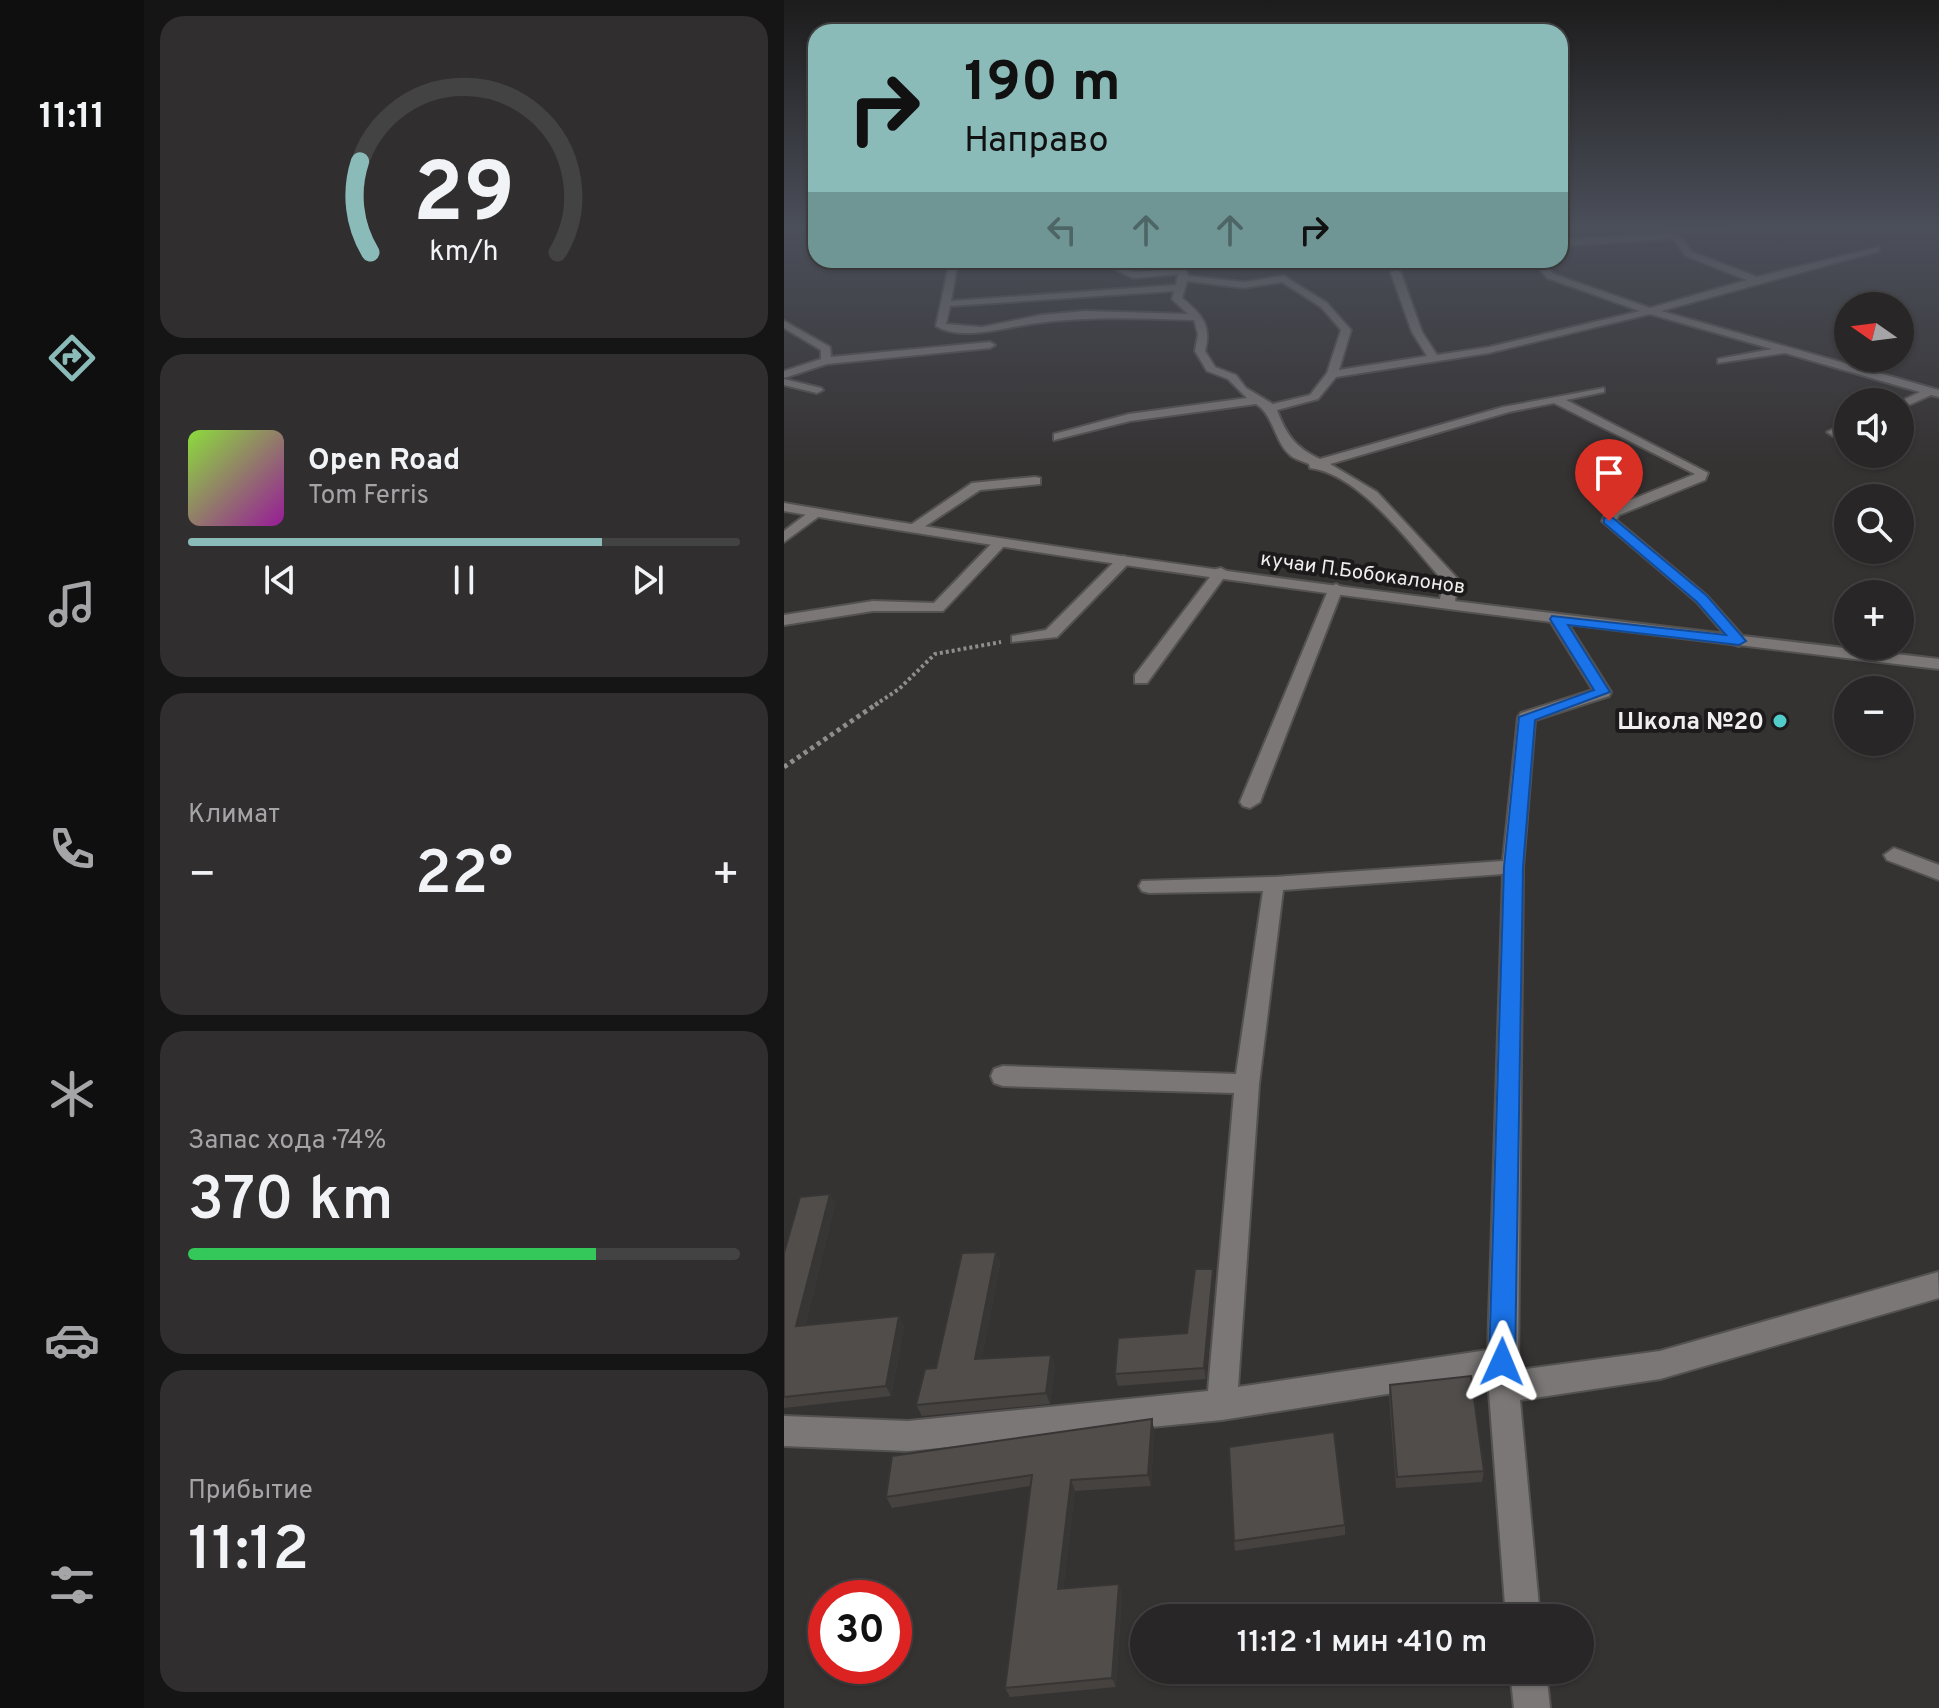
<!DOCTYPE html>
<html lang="ru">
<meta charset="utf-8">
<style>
body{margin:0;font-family:Overpass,sans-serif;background:#302e2e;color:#f1f3f6;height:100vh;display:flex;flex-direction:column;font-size:30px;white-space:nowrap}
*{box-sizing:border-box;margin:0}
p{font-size:26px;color:#a5a5a7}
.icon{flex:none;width:44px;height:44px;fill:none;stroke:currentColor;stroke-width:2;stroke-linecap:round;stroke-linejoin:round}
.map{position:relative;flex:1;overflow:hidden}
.panel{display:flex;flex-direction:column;gap:16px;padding:16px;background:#161515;width:640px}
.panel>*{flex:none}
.guide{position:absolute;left:24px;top:24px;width:760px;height:244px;border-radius:24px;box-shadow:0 2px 6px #0004,0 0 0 2px #444343;background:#8bbbb9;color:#111;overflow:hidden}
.needle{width:52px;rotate:284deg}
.buttons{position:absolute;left:1050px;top:292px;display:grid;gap:16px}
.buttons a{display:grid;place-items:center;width:80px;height:80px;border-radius:50%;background:#282626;box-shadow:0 2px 6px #0004,0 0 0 2px #444343;font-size:40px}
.speed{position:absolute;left:24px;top:1580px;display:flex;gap:16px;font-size:40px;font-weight:700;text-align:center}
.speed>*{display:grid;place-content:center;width:104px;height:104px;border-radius:50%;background:#282626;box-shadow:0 2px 6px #0004,0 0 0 2px #444343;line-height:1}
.speed .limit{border:12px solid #d22;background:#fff;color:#111}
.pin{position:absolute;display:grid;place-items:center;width:68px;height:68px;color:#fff;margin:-82px -34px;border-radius:50% 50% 50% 0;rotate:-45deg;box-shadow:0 0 8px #0007}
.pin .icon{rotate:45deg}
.me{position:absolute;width:88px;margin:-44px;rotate:1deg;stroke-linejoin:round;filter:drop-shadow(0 0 6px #0008)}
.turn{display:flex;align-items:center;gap:28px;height:168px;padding:0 24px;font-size:36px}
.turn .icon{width:104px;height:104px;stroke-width:2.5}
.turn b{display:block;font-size:56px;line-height:68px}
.lanes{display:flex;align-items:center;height:76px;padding:0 24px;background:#0003;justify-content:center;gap:40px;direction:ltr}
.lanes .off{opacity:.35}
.big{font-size:60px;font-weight:600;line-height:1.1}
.panel .tile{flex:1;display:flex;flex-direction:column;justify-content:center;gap:12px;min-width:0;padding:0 28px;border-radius:24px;background:#302e2e}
.panel .dial{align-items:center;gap:0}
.dial svg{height:208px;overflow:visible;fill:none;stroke:#444343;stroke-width:7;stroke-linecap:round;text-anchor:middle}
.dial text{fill:#f1f3f6;stroke:none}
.song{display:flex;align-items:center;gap:24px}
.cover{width:96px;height:96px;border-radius:12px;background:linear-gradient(135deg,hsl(90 70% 55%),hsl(300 70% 35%))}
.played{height:8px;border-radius:4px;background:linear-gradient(90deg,#8bbbb9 75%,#444343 75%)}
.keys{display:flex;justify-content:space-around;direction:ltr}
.heat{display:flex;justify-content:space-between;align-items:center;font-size:44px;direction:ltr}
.charge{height:12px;border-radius:6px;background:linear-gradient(90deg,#34c759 74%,#444343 0)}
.trip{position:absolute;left:346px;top:1604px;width:464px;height:80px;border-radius:40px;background:#282626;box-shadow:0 2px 6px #0004,0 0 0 2px #444343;font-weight:600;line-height:80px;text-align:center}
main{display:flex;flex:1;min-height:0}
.tab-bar{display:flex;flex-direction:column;width:144px;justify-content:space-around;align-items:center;background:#100f0f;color:#a5a5a7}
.tab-bar .icon{width:56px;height:56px}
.tab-bar .on{color:#8bbbb9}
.tab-bar b{font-size:36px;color:#f1f3f6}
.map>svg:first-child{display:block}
</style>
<main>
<nav class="tab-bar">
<b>11:11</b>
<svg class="icon on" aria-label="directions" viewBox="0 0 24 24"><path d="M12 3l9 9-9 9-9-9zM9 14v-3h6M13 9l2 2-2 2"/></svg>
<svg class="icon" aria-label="music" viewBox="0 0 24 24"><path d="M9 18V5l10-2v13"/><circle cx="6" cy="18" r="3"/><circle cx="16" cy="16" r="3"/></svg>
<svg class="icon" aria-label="phone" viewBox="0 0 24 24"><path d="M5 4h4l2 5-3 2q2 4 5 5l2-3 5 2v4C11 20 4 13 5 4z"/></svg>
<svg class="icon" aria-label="climate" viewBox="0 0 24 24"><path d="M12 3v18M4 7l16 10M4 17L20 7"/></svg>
<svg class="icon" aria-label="car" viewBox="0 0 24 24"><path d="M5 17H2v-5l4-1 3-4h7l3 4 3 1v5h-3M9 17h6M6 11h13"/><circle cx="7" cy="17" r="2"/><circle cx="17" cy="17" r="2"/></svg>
<svg class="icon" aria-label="filters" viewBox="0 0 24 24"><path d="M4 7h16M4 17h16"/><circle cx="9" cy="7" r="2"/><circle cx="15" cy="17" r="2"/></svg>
</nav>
<section class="panel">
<div class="tile dial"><svg viewBox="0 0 100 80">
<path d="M14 69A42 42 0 1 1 86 69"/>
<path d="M14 69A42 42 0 0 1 10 34" stroke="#8bbbb9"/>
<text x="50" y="56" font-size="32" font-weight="700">29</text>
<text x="50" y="72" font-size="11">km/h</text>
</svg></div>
<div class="tile">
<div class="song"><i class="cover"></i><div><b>Open Road</b><p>Tom Ferris</p></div></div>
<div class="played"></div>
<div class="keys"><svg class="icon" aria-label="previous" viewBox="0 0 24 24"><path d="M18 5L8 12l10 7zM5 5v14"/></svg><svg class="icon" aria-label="pause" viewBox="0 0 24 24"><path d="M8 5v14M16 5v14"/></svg><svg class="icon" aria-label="next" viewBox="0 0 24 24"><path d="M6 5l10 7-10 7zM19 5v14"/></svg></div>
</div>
<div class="tile"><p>Климат</p>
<div class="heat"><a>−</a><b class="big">22°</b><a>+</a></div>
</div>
<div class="tile"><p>Запас хода · 74%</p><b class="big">370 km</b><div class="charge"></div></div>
<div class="tile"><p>Прибытие</p><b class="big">11:12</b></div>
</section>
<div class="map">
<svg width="1155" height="1708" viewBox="0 0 1155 1708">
<rect width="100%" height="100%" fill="#353232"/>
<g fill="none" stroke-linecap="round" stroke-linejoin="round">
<!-- street casing -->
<g stroke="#545151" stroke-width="4">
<g id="street">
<path d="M880 227H960L894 234 908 252 973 277 1095 247V251L877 311 1151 389 1155 390V397L1147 395 1116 409 1115 402 1136 392 1001 353 934 363V359L988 349 866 314 705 353 552 377 534 399 493 410C502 435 512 448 536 459L719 407 820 388V392L782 400 924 473 921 480 835 515 832 520 923 596 963 641 955 646 949 644 913 602 818 521 824 509 911 474 770 403 725 412 546 464 593 492 673 578 671 603 663 608 655 603 660 582C627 545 576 474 526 468L525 464C519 461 510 459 506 455 490 441 490 415 472 404L346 421 270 440V434L345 414 463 398 444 379 423 371 411 351 414 334 410 320C347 318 286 315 224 328 203 332 171 338 152 326L166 260H174L167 301 392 285 394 274 349 278 312 260H323L350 272 393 269 391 260H399L404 276 460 282 500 276 543 303 567 330 555 370 643 356 628 332 607 273 612 270 617 273 638 332 653 355 705 347 856 311 763 278 749 260H758L769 274 866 308 963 280 902 256 889 239 776 246V240L883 234ZM403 281 460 288 498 282 537 307 557 330 543 373 526 395 489 404 462 388 452 375 431 367 421 351C428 324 417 314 398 298ZM390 291 388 299 404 314 301 311 257 315 198 327 162 324 166 306Z"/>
<polygon points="0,321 46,347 47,357 206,342 211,345 206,348 43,364 0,378 0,371 37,359 37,350 0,328"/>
<polygon points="0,379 37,388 39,390 33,393 0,385"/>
<polygon points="1064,422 1064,430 1049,436 1043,432"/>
<polygon points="251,477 256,478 256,484 196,490 134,531 122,528 188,483"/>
<polygon points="29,509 41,512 0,542 0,531"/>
<polygon points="210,541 222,544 159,611 89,611 0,625 0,615 89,601 150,603"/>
<polygon points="340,556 347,560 345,563 273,637 228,642 228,636 262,630 335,557"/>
<polygon points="437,568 444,572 363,683 351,683 351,675 432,569"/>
<polygon points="552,584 559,588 476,802 466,808 459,806 456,802 545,588"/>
<path d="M773 614 779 616 827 692 825 696 751 720 739 867 734 1370 876 1351 1154 1272 1155 1298 876 1379 736 1400 756 1618H722L704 1378 438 1420 124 1451 0 1446V1416L124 1421 424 1391 450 1093 219 1086 210 1083 207 1076 210 1069 219 1066 452 1074 479 891 365 893 358 891 355 886 358 881 490 877 719 861 734 717 737 713 809 690 765 619ZM719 874 704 1350 454 1387 475 1084 499 890Z"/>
<polygon points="1110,848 1155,865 1155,880 1103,860 1100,855"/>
<polygon points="726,1670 762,1670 766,1708 730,1708"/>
</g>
</g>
<!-- secondary casing -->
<g stroke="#545151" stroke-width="4">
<path id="secondary" d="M0 503C383 569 769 614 1155 659V669C769 623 383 577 0 511Z"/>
</g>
<!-- path-far1 -->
<polyline stroke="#908d8d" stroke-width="4" stroke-dasharray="3 3" stroke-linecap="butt" points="91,705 115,689 151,654 217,642"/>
<!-- path -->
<polyline stroke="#908d8d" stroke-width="5" stroke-dasharray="4 4" stroke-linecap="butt" points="0,767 94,703"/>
<!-- street -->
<use href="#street" fill="#7b7777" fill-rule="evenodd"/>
<!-- secondary -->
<use href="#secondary" fill="#7b7777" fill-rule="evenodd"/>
</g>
<!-- wall -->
<g fill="#454240">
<polygon points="46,1194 51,1204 21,1326 120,1326 107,1396 0,1408 0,1253"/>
<polygon points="212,1252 216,1264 198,1358 267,1355 271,1366 266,1404 138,1416 132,1405"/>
<polygon points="431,1281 422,1379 334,1386 331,1374 403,1333"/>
<polygon points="606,1385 700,1471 698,1482 612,1488 605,1397"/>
<polygon points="368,1419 370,1430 367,1486 291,1491 279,1589 335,1584 338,1594 332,1687 226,1697 221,1688 246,1486 108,1508 102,1497"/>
<polygon points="561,1525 561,1535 451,1551 450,1541"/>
</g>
<!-- shaded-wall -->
<g fill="#383634">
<polygon points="46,1194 51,1204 18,1337 12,1326"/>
<polygon points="212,1252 216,1264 196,1370 191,1359"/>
<polygon points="429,1269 431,1281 422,1379 420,1368"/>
<polygon points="115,1316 120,1326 107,1396 102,1386"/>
<polygon points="267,1355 271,1366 266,1404 262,1393"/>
<polygon points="368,1419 370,1430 367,1486 364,1475"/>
<polygon points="287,1480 291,1491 278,1599 274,1589"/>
<polygon points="335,1584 338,1594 332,1687 328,1678"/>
</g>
<!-- building -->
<g fill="#504d4b" stroke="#383634" stroke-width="2">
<polygon points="46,1194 12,1326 115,1316 102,1386 0,1397 0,1253 16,1197"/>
<polygon points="212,1252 191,1359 267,1355 262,1393 132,1405 141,1369 152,1368 178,1253"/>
<polygon points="411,1269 429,1269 420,1368 331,1374 334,1338 403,1333"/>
<polygon points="687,1376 700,1471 613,1477 606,1385"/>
<polygon points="368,1419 364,1475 287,1480 274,1589 335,1584 328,1678 221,1688 248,1475 102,1497 108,1456"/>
<polygon points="550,1432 561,1525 450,1541 445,1447"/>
</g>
<!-- sky -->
<linearGradient id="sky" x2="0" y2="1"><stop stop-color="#1d1c1c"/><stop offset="0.49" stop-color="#4b4f5a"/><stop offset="1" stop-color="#4b4f5a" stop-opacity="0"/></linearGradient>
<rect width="1155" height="466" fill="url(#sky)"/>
<!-- route -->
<polygon fill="#1a73e8" stroke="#114b97" stroke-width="2" points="820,518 829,518 923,596 962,641 955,645 784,625 826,692 751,720 739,867 731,1362 728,1372 718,1375 708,1372 705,1362 720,867 735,717 810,690 766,619 768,616 942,635 913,602 820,523"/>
<!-- markers -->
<circle fill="#52cdcc" stroke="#1c1a1a" stroke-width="3" cx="996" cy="721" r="8"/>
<g text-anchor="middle" stroke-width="8" stroke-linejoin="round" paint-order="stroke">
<!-- far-street labels -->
<g font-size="20" fill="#f0eeee" stroke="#1c1a1a">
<text transform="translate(579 572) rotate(8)" y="7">кучаи П.Бобокалонов</text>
</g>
<!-- poi labels -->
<g font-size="24" font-weight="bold" fill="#f0eeee" stroke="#1c1a1a" text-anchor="end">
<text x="980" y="729">Школа №20</text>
</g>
</g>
</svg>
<div class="buttons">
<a><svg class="needle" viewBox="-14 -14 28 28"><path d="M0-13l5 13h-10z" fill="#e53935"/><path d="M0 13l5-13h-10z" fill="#a5a5a7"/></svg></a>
<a><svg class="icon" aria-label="sound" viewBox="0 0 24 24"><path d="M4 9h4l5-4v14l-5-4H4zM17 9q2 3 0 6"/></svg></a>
<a><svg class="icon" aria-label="search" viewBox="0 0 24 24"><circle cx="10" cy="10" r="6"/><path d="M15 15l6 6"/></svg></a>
<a>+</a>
<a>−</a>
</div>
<div class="speed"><div class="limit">30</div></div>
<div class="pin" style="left:825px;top:521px;background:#d93025"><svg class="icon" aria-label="arrive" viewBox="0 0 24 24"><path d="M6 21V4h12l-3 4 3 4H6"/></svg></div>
<svg class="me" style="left:718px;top:1362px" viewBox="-20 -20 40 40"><path d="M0-17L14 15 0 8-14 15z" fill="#1a73e8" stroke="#fff" stroke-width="4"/></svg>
<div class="trip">11:12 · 1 мин · 410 m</div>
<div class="guide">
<div class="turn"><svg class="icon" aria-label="right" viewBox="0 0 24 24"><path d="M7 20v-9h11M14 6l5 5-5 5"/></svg><div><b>190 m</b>Направо</div></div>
<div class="lanes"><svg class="icon off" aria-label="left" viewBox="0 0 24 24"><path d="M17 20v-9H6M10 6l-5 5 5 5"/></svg><svg class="icon off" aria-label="ahead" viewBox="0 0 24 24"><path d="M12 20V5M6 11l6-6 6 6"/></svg><svg class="icon off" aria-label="ahead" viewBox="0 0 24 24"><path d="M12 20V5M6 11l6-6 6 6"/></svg><svg class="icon" aria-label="right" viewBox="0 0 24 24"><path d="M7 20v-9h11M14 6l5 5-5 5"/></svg></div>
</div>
</div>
</main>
